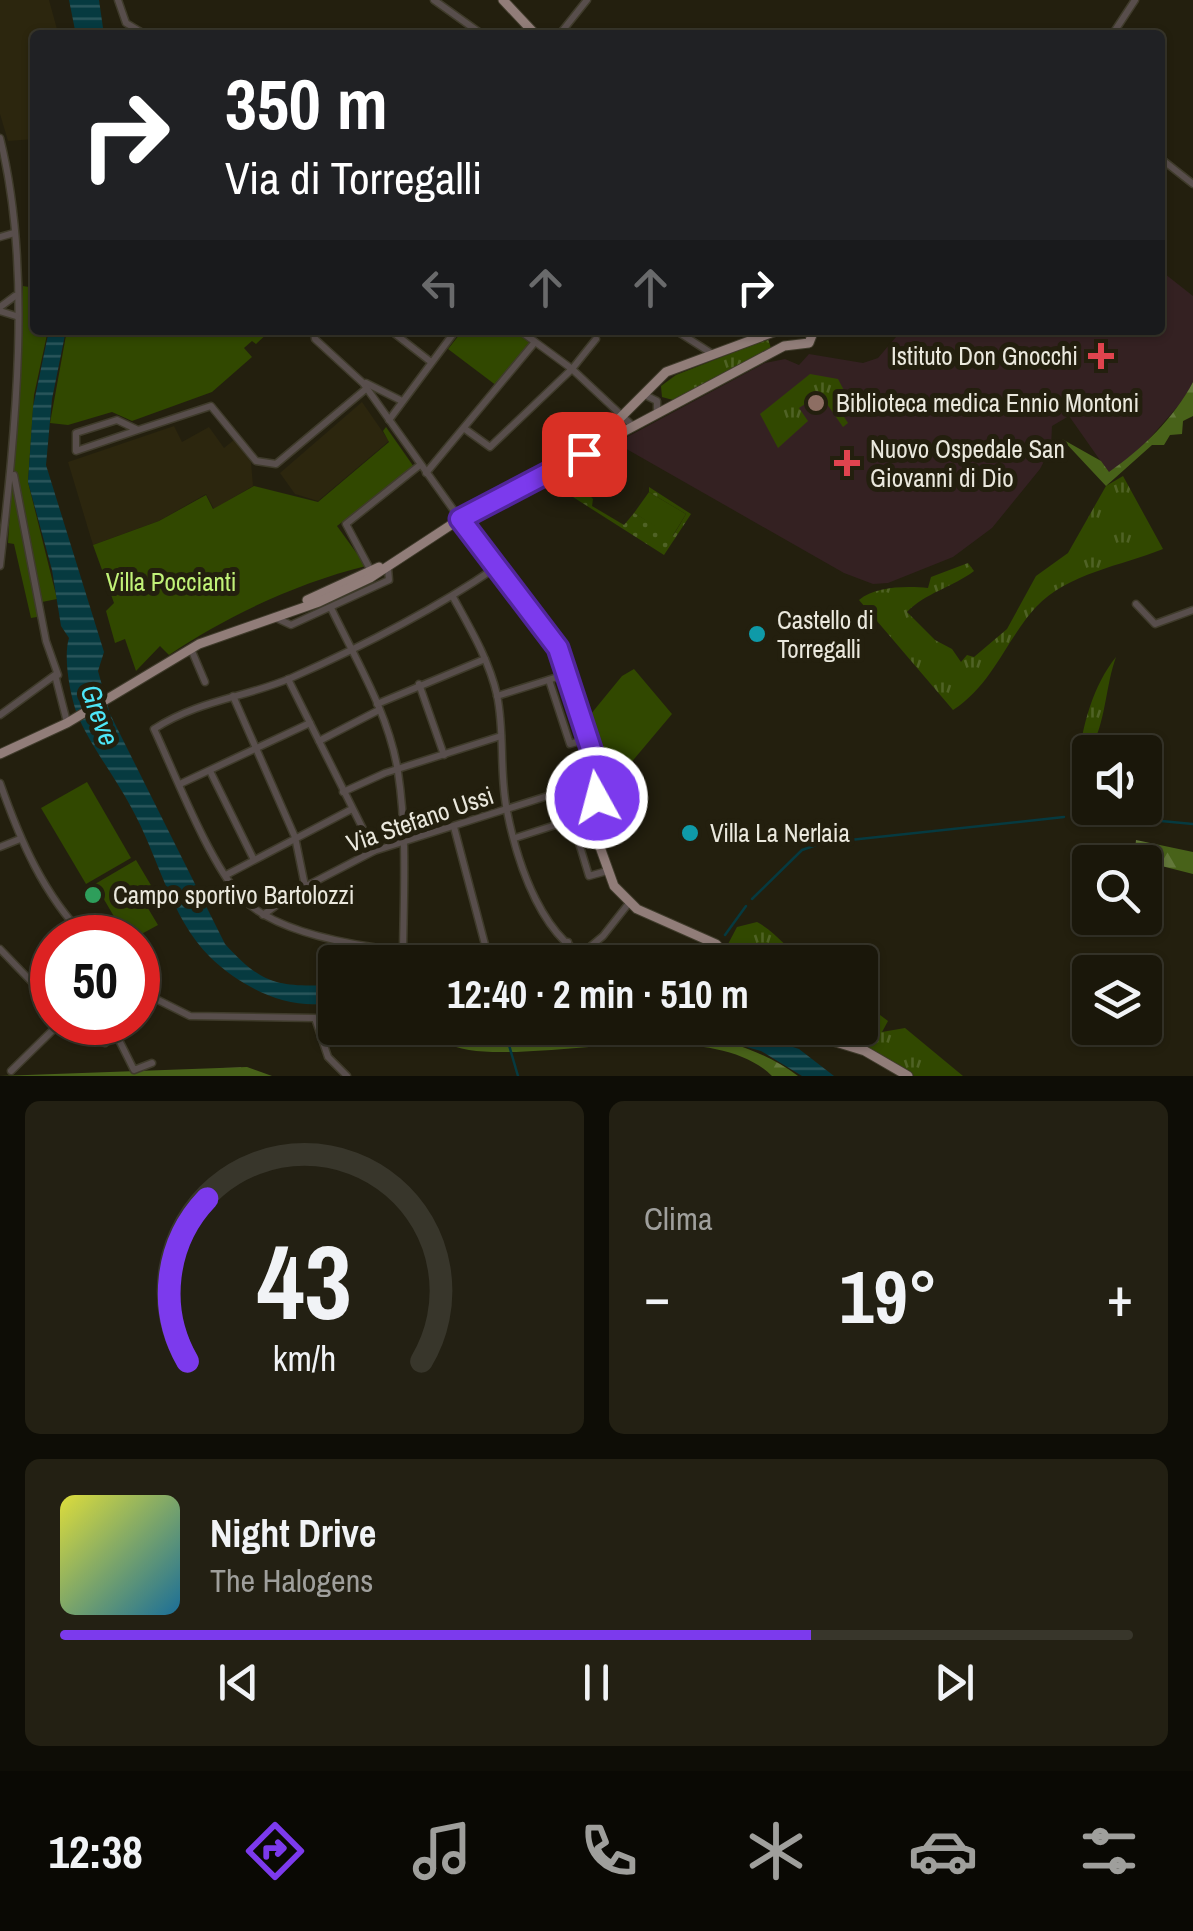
<!DOCTYPE html>
<html lang="it">
<meta charset="utf-8">
<style>
body{margin:0;font-family:"Archivo Narrow",sans-serif;background:#232013;color:#f1f3f6;height:100vh;display:flex;flex-direction:column;font-size:38px;white-space:nowrap}
*{box-sizing:border-box;margin:0}
p{font-size:32px;color:#9f9f9c}
.icon{flex:none;width:55px;height:55px;fill:none;stroke:currentColor;stroke-width:2;stroke-linecap:round;stroke-linejoin:round}
.map{position:relative;height:1076px;overflow:hidden}
.details{display:flex;flex-direction:column;gap:25px;padding:25px;background:#0e0d06;flex:1}
.details>*{flex:none}
.hud{position:absolute;left:30px;top:30px;width:1135px;height:305px;border-radius:10px;box-shadow:0 2px 8px #0004,0 0 0 2px #38362b;background:#202124;color:#fff;overflow:hidden}
.controls{position:absolute;left:1072px;top:735px;display:grid;gap:20px}
.controls a{display:grid;place-items:center;width:90px;height:90px;border-radius:10px;background:#1a170a;box-shadow:0 2px 8px #0004,0 0 0 2px #38362b;font-size:50px}
.speed{position:absolute;left:30px;top:915px;display:flex;gap:20px;font-size:50px;font-weight:700;text-align:center}
.speed>*{display:grid;place-content:center;width:130px;height:130px;border-radius:50%;background:#1a170a;box-shadow:0 2px 8px #0004,0 0 0 2px #38362b;line-height:1}
.speed .limit{border:15px solid #d22;background:#fff;color:#111}
.pin{position:absolute;display:grid;place-items:center;width:85px;height:85px;color:#fff;margin:-42px;border-radius:20px;box-shadow:0 5px 15px #0006}
.me{position:absolute;width:110px;margin:-55px;rotate:353deg;stroke-linejoin:round;filter:drop-shadow(0 0 8px #0008)}
.turn{display:flex;align-items:center;gap:35px;height:210px;padding:0 30px;font-size:45px}
.turn .icon{width:130px;height:130px;stroke-width:2.5}
.turn b{display:block;font-size:70px;line-height:85px}
.lanes{display:flex;align-items:center;height:95px;padding:0 30px;background:#0003;justify-content:center;gap:50px;direction:ltr}
.lanes .off{opacity:.35}
.big{font-size:75px;font-weight:700;line-height:1.1}
.details .widget{flex:1;display:flex;flex-direction:column;justify-content:center;gap:15px;min-width:0;padding:0 35px;border-radius:15px;background:#232013}
.details .dial{align-items:center;gap:0}
.dial svg{height:260px;overflow:visible;fill:none;stroke:#38362b;stroke-width:7;stroke-linecap:round;text-anchor:middle}
.dial text{fill:#f1f3f6;stroke:none}
.song{display:flex;align-items:center;gap:30px}
.cover{width:120px;height:120px;border-radius:15px;background:linear-gradient(135deg,hsl(60 70% 55%),hsl(200 70% 35%))}
.played{height:10px;border-radius:5px;background:linear-gradient(90deg,#7c3aed 70%,#38362b 70%)}
.keys{display:flex;justify-content:space-around;direction:ltr}
.heat{display:flex;justify-content:space-between;align-items:center;font-size:55px;direction:ltr}
.details .tiles{flex:1;display:grid;gap:25px;grid-template-columns:1fr 1fr}
.widget:last-child{grid-column:span 2}
.trip{position:absolute;left:318px;top:945px;width:560px;height:100px;border-radius:10px;background:#1a170a;box-shadow:0 2px 8px #0004,0 0 0 2px #38362b;font-weight:700;line-height:100px;text-align:center}
.dock{display:flex;height:160px;justify-content:space-around;align-items:center;background:#0a0904;color:#9f9f9c}
.dock .icon{width:70px;height:70px}
.dock .selected{color:#7c3aed}
.dock b{font-size:45px;color:#f1f3f6}
.map>svg:first-child{display:block}
</style>
<div class="map">
<svg width="1193" height="1076" viewBox="0 0 1193 1076">
<defs>
<pattern id="grass-tufts" width="24" height="20" patternUnits="userSpaceOnUse" patternTransform="scale(2.5)"><rect width="24" height="20" fill="#314800"/><path d="M3 7l-1-3M5 7V3M7 7l1-3M15 17l-1-3M17 17v-4M19 17l1-3" fill="none" stroke="#4f6225"/></pattern>
<pattern id="forest-firs" width="22" height="20" patternUnits="userSpaceOnUse" patternTransform="scale(2.5)"><rect width="22" height="20" fill="#486219"/><path d="M5 1l3.5 6h-7zM16 11l3.5 6h-7z" fill="#63783a"/></pattern>
<pattern id="garden-dots" width="8" height="8" patternUnits="userSpaceOnUse" patternTransform="scale(2.5)"><rect width="8" height="8" fill="#314800"/><path d="M2 2h.1M6 6h.1" fill="none" stroke="#4f6225" stroke-width="1.8" stroke-linecap="round"/></pattern>
<pattern id="water-rules" width="6" height="5" patternUnits="userSpaceOnUse" patternTransform="scale(2.5)"><rect width="6" height="5" fill="#063a40"/><path d="M0 2.5h6" fill="none" stroke="#2a565b"/></pattern>
</defs>
<rect width="100%" height="100%" fill="#231f0e"/>
<!-- built -->
<g fill="#2c260e">
<polygon points="0,0 49,0 57,29 58,35 35,35 35,139 8,141 0,114"/>
<polygon points="362,402 389,441 318,501 295,494 280,473"/>
<polygon points="174,426 182,442 209,427 224,448 234,440 251,462 253,486 214,509 206,494 159,521 93,545 68,462"/>
</g>
<!-- medical -->
<polygon fill="#342122" points="1160,270 1193,296 1193,382 1185,398 1136,454 1109,473 1069,416 1052,426 1051,448 1040,469 992,528 953,557 888,583 873,584 844,573 616,443 765,363 785,359 799,365 809,354 863,363 878,358 902,330 1160,330"/>
<!-- grass -->
<g fill="url(#grass-tufts)">
<polygon points="768,339 771,348 673,400 662,397 661,386 676,375"/>
<polygon points="810,374 838,379 849,400 844,417 848,423 843,427 820,394 799,408 808,421 778,448 760,414"/>
<path d="M1123 476 1163 549C1121 566 1068 573 1036 607 1005 641 993 684 953 710L859 600C875 586 907 586 928 588L931 577 968 563 974 571C953 587 925 593 907 612L935 640 952 649 961 662 967 655 974 657 1007 629 1036 576 1068 553 1106 486Z"/>
<path d="M1116 657C1106 684 1106 718 1093 744L1103 752H1090V807L1077 802C1075 755 1086 694 1116 657Z"/>
<path d="M757 922C777 933 788 951 808 962H735L727 946 737 927Z"/>
<polygon points="860,1000 888,1021 882,1032 905,1028 963,1076 914,1076 868,1047 800,1028 860,1028"/>
</g>
<!-- forest -->
<g fill="url(#forest-firs)">
<path d="M1193 382V416L1183 421 1182 434 1170 435 1164 445H1152L1106 486 1062 439 1101 461 1109 472C1142 449 1174 418 1193 382Z"/>
<polygon points="1136,840 1193,852 1193,874 1134,859"/>
<path d="M412 1028C440 1028 468 1038 495 1037 594 1033 713 1013 798 1076H772C711 1015 547 1062 469 1050 450 1047 429 1037 412 1028Z"/>
<polygon points="247,1067 272,1076 0,1076"/>
</g>
<!-- park -->
<g fill="#314800">
<polygon points="23,286 35,288 35,330 48,330 34,395 28,482 57,599 42,602 43,616 31,618 14,544 8,543"/>
<polygon points="67,330 271,330 256,344 252,341 244,348 252,357 212,392 132,421 112,412 68,425 50,423"/>
<polygon points="463,330 515,330 532,342 497,386 448,349"/>
<path d="M386 427 414 467 337 526 366 566C297 583 227 616 169 655L160 646 136 671 125 639 115 643 106 611 114 603 93 545 159 521 206 495 213 509 254 486 318 502 389 442 383 431Z"/>
<polygon points="649,492 686,514 672,537 634,513"/>
<polygon points="634,669 672,714 603,796 602,764 586,720 622,676"/>
<polygon points="87,782 131,858 86,884 41,808"/>
<polygon points="136,860 152,887 140,895 158,925 136,937 126,937 95,884"/>
</g>
<!-- garden -->
<polygon fill="url(#garden-dots)" points="561,472 571,476 593,499 592,506 624,525 634,513 673,536 686,514 649,492 649,487 691,514 664,555 573,497"/>
<!-- water -->
<g fill="url(#water-rules)">
<polygon points="69,0 99,0 104,35 76,35"/>
<path d="M49 330H66L52 399 46 465 104 652 98 671 110 714 225 944C263 986 279 987 335 985V1002C290 1012 242 988 210 957 170 917 158 855 131 807 114 775 91 747 77 714 70 695 63 657 69 638L61 626 52 570 28 482 33 407Z"/>
<polygon points="512,1028 736,1028 799,1049 834,1076 802,1076 761,1051 714,1038 656,1031 547,1035"/>
</g>
<g fill="none" stroke-linecap="round" stroke-linejoin="round">
<!-- stream -->
<g stroke="#063a40" stroke-width="2.5">
<polyline points="1087,814 1193,824"/>
<polyline points="752,899 802,850 822,843 1064,817"/>
<polyline points="725,935 746,906"/>
<polyline points="504,1028 518,1076"/>
</g>
<!-- minor casing -->
<g stroke="#3f3b2b" stroke-width="9">
<g id="minor">
<polyline points="118,0 126,23 146,35"/>
<polyline points="434,0 483,35"/>
<polyline points="559,35 587,0"/>
<polyline points="1112,35 1135,0"/>
<path d="M0 138C33 270 15 432 0 566"/>
<polyline points="1160,158 1193,184"/>
<polyline points="0,237 14,233"/>
<polyline points="0,307 15,296"/>
<polyline points="0,311 16,316"/>
<polyline points="314,330 315,339 363,383 460,519"/>
<polyline points="390,330 431,362"/>
<polyline points="519,330 572,369 634,427"/>
<polyline points="675,330 711,353"/>
<polyline points="366,383 400,400"/>
<polyline points="645,395 657,401 657,414"/>
<polyline points="389,420 456,330"/>
<polyline points="465,429 490,447 572,369 596,339"/>
<polyline points="138,430 76,451 76,433 117,420 138,430 211,406 256,461 276,464 367,388"/>
<polyline points="426,473 535,342"/>
<polyline points="14,475 46,641 58,675"/>
<path d="M495 568C432 611 361 647 291 678 244 698 199 700 154 729 175 774 209 863 242 898 300 958 489 957 573 961L603 936 629 903"/>
<polyline points="371,571 346,524 420,465"/>
<path d="M453 597C470 628 489 660 497 695 505 733 499 773 507 811 517 862 543 946 599 962"/>
<polyline points="1136,604 1155,624 1193,610"/>
<path d="M331 608C356 660 389 714 398 772 407 831 404 890 403 949"/>
<polyline points="274,617 291,625 389,580 388,568"/>
<polyline points="191,649 205,682"/>
<polyline points="288,679 374,851"/>
<polyline points="549,680 570,744 588,739"/>
<polyline points="419,684 444,755"/>
<polyline points="233,696 295,837 305,886"/>
<polyline points="497,696 567,674"/>
<polyline points="377,704 485,659"/>
<polyline points="0,715 55,675 67,722"/>
<polyline points="319,741 379,710"/>
<polyline points="210,771 253,858"/>
<path d="M0 783C20 840 43 894 86 938"/>
<polyline points="180,784 310,723"/>
<polyline points="343,792 385,773 501,736"/>
<polyline points="572,820 589,876 607,871"/>
<polyline points="454,827 488,956"/>
<polyline points="515,838 596,812"/>
<polyline points="0,847 20,839"/>
<polyline points="226,875 352,809"/>
<polyline points="263,915 293,893 374,851 598,780"/>
<polyline points="0,949 52,1003"/>
<polyline points="555,960 568,942"/>
<polyline points="138,990 190,1016 315,1018 328,1057 347,1076"/>
<polyline points="75,1022 92,1039 105,1043 115,1032 134,1070 152,1063"/>
<polyline points="105,1022 115,1032"/>
<polyline points="87,1034 99,1022"/>
<polyline points="11,1071 61,1022"/>
</g>
</g>
<!-- major casing -->
<g stroke="#3f3b2b" stroke-width="11">
<g id="major">
<polyline points="503,0 536,35"/>
<polyline points="593,445 666,372 779,330"/>
<polyline points="460,519 558,648 596,764 596,836 614,886 637,909 716,944 731,962"/>
<polyline points="307,600 379,567"/>
<polyline points="0,754 67,723 199,644 319,602 370,578 460,519 784,346 809,343 814,330"/>
<polyline points="790,1028 865,1051 908,1076"/>
</g>
</g>
<!-- minor -->
<use href="#minor" stroke="#584e4c" stroke-width="6"/>
<!-- major -->
<use href="#major" stroke="#917d79" stroke-width="9"/>
</g>
<g fill="none" stroke-linecap="round" stroke-linejoin="round">
<!-- route casing -->
<g stroke="#51269a" stroke-width="25">
<polyline id="route" points="584,454 460,519 558,648 596,764 597,798"/>
</g>
<!-- route -->
<use href="#route" stroke="#7c3aed" stroke-width="18"/>
</g>
<!-- markers -->
<g fill="#e0444e" stroke="#231f0e" stroke-width="4">
<path d="M1096 341h10v10h10v10h-10v10h-10v-10h-10v-10h10z"/>
<path d="M842 448h10v10h10v10h-10v10h-10v-10h-10v-10h10z"/>
</g>
<circle fill="#8d6e63" stroke="#231f0e" stroke-width="4" cx="816" cy="403" r="10"/>
<g fill="#0f9aa8" stroke="#231f0e" stroke-width="4">
<circle cx="757" cy="634" r="10"/>
<circle cx="690" cy="833" r="10"/>
</g>
<circle fill="#2e9e5b" stroke="#231f0e" stroke-width="4" cx="93" cy="895" r="10"/>
<g text-anchor="middle" stroke-width="10" stroke-linejoin="round" paint-order="stroke">
<!-- poi labels -->
<g font-size="25" fill="#eae8dd" stroke="#231f0e" text-anchor="start">
<text x="1078" y="365" text-anchor="end">Istituto Don Gnocchi</text>
<text x="836" y="412">Biblioteca medica Ennio Montoni</text>
<text x="870" y="458">Nuovo Ospedale San<tspan x="870" dy="29">Giovanni di Dio</tspan></text>
<text x="777" y="629">Castello di<tspan x="777" dy="29">Torregalli</tspan></text>
<text x="710" y="842">Villa La Nerlaia</text>
<text x="113" y="904">Campo sportivo Bartolozzi</text>
</g>
<!-- park labels -->
<g font-size="25" fill="#c1f278" stroke="#231f0e">
<text x="171" y="591">Villa Poccianti</text>
</g>
<!-- street labels -->
<g font-size="25" fill="#eae8dd" stroke="#231f0e">
<text transform="translate(420 819) rotate(-19)" y="9">Via Stefano Ussi</text>
</g>
<!-- water labels -->
<g font-size="28" font-style="italic" fill="#4de6f8" stroke="#231f0e">
<text transform="translate(100 715) rotate(70)" y="10">Greve</text>
</g>
</g>
</svg>
<div class="controls">
<a><svg class="icon" aria-label="sound" viewBox="0 0 24 24"><path d="M4 9h4l5-4v14l-5-4H4zM17 9q2 3 0 6"/></svg></a>
<a><svg class="icon" aria-label="search" viewBox="0 0 24 24"><circle cx="10" cy="10" r="6"/><path d="M15 15l6 6"/></svg></a>
<a><svg class="icon" aria-label="layers" viewBox="0 0 24 24"><path d="M12 4l9 5-9 5-9-5zM3 14l9 5 9-5"/></svg></a>
</div>
<div class="speed"><div class="limit">50</div></div>
<div class="pin" style="left:584px;top:454px;background:#d93025"><svg class="icon" aria-label="arrive" viewBox="0 0 24 24"><path d="M6 21V4h12l-3 4 3 4H6"/></svg></div>
<svg class="me" style="left:597px;top:798px" viewBox="-20 -20 40 40"><circle r="17" fill="#7c3aed" stroke="#fff" stroke-width="3"/><path d="M0-11L8 9 0 5-8 9z" fill="#fff"/></svg>
<div class="trip">12:40 · 2 min · 510 m</div>
<div class="hud">
<div class="turn"><svg class="icon" aria-label="right" viewBox="0 0 24 24"><path d="M7 20v-9h11M14 6l5 5-5 5"/></svg><div><b>350 m</b>Via di Torregalli</div></div>
<div class="lanes"><svg class="icon off" aria-label="left" viewBox="0 0 24 24"><path d="M17 20v-9H6M10 6l-5 5 5 5"/></svg><svg class="icon off" aria-label="ahead" viewBox="0 0 24 24"><path d="M12 20V5M6 11l6-6 6 6"/></svg><svg class="icon off" aria-label="ahead" viewBox="0 0 24 24"><path d="M12 20V5M6 11l6-6 6 6"/></svg><svg class="icon" aria-label="right" viewBox="0 0 24 24"><path d="M7 20v-9h11M14 6l5 5-5 5"/></svg></div>
</div>
</div>
<section class="details">
<div class="tiles">
<div class="widget dial"><svg viewBox="0 0 100 80">
<path d="M14 69A42 42 0 1 1 86 69"/>
<path d="M14 69A42 42 0 0 1 20 19" stroke="#7c3aed"/>
<text x="50" y="56" font-size="32" font-weight="700">43</text>
<text x="50" y="72" font-size="11">km/h</text>
</svg></div>
<div class="widget"><p>Clima</p>
<div class="heat"><a>−</a><b class="big">19°</b><a>+</a></div>
</div>
<div class="widget">
<div class="song"><i class="cover"></i><div><b>Night Drive</b><p>The Halogens</p></div></div>
<div class="played"></div>
<div class="keys"><svg class="icon" aria-label="previous" viewBox="0 0 24 24"><path d="M18 5L8 12l10 7zM5 5v14"/></svg><svg class="icon" aria-label="pause" viewBox="0 0 24 24"><path d="M8 5v14M16 5v14"/></svg><svg class="icon" aria-label="next" viewBox="0 0 24 24"><path d="M6 5l10 7-10 7zM19 5v14"/></svg></div>
</div>
</div>
</section>
<nav class="dock">
<b>12:38</b>
<svg class="icon selected" aria-label="directions" viewBox="0 0 24 24"><path d="M12 3l9 9-9 9-9-9zM9 14v-3h6M13 9l2 2-2 2"/></svg>
<svg class="icon" aria-label="music" viewBox="0 0 24 24"><path d="M9 18V5l10-2v13"/><circle cx="6" cy="18" r="3"/><circle cx="16" cy="16" r="3"/></svg>
<svg class="icon" aria-label="phone" viewBox="0 0 24 24"><path d="M5 4h4l2 5-3 2q2 4 5 5l2-3 5 2v4C11 20 4 13 5 4z"/></svg>
<svg class="icon" aria-label="climate" viewBox="0 0 24 24"><path d="M12 3v18M4 7l16 10M4 17L20 7"/></svg>
<svg class="icon" aria-label="car" viewBox="0 0 24 24"><path d="M5 17H2v-5l4-1 3-4h7l3 4 3 1v5h-3M9 17h6M6 11h13"/><circle cx="7" cy="17" r="2"/><circle cx="17" cy="17" r="2"/></svg>
<svg class="icon" aria-label="filters" viewBox="0 0 24 24"><path d="M4 7h16M4 17h16"/><circle cx="9" cy="7" r="2"/><circle cx="15" cy="17" r="2"/></svg>
</nav>
